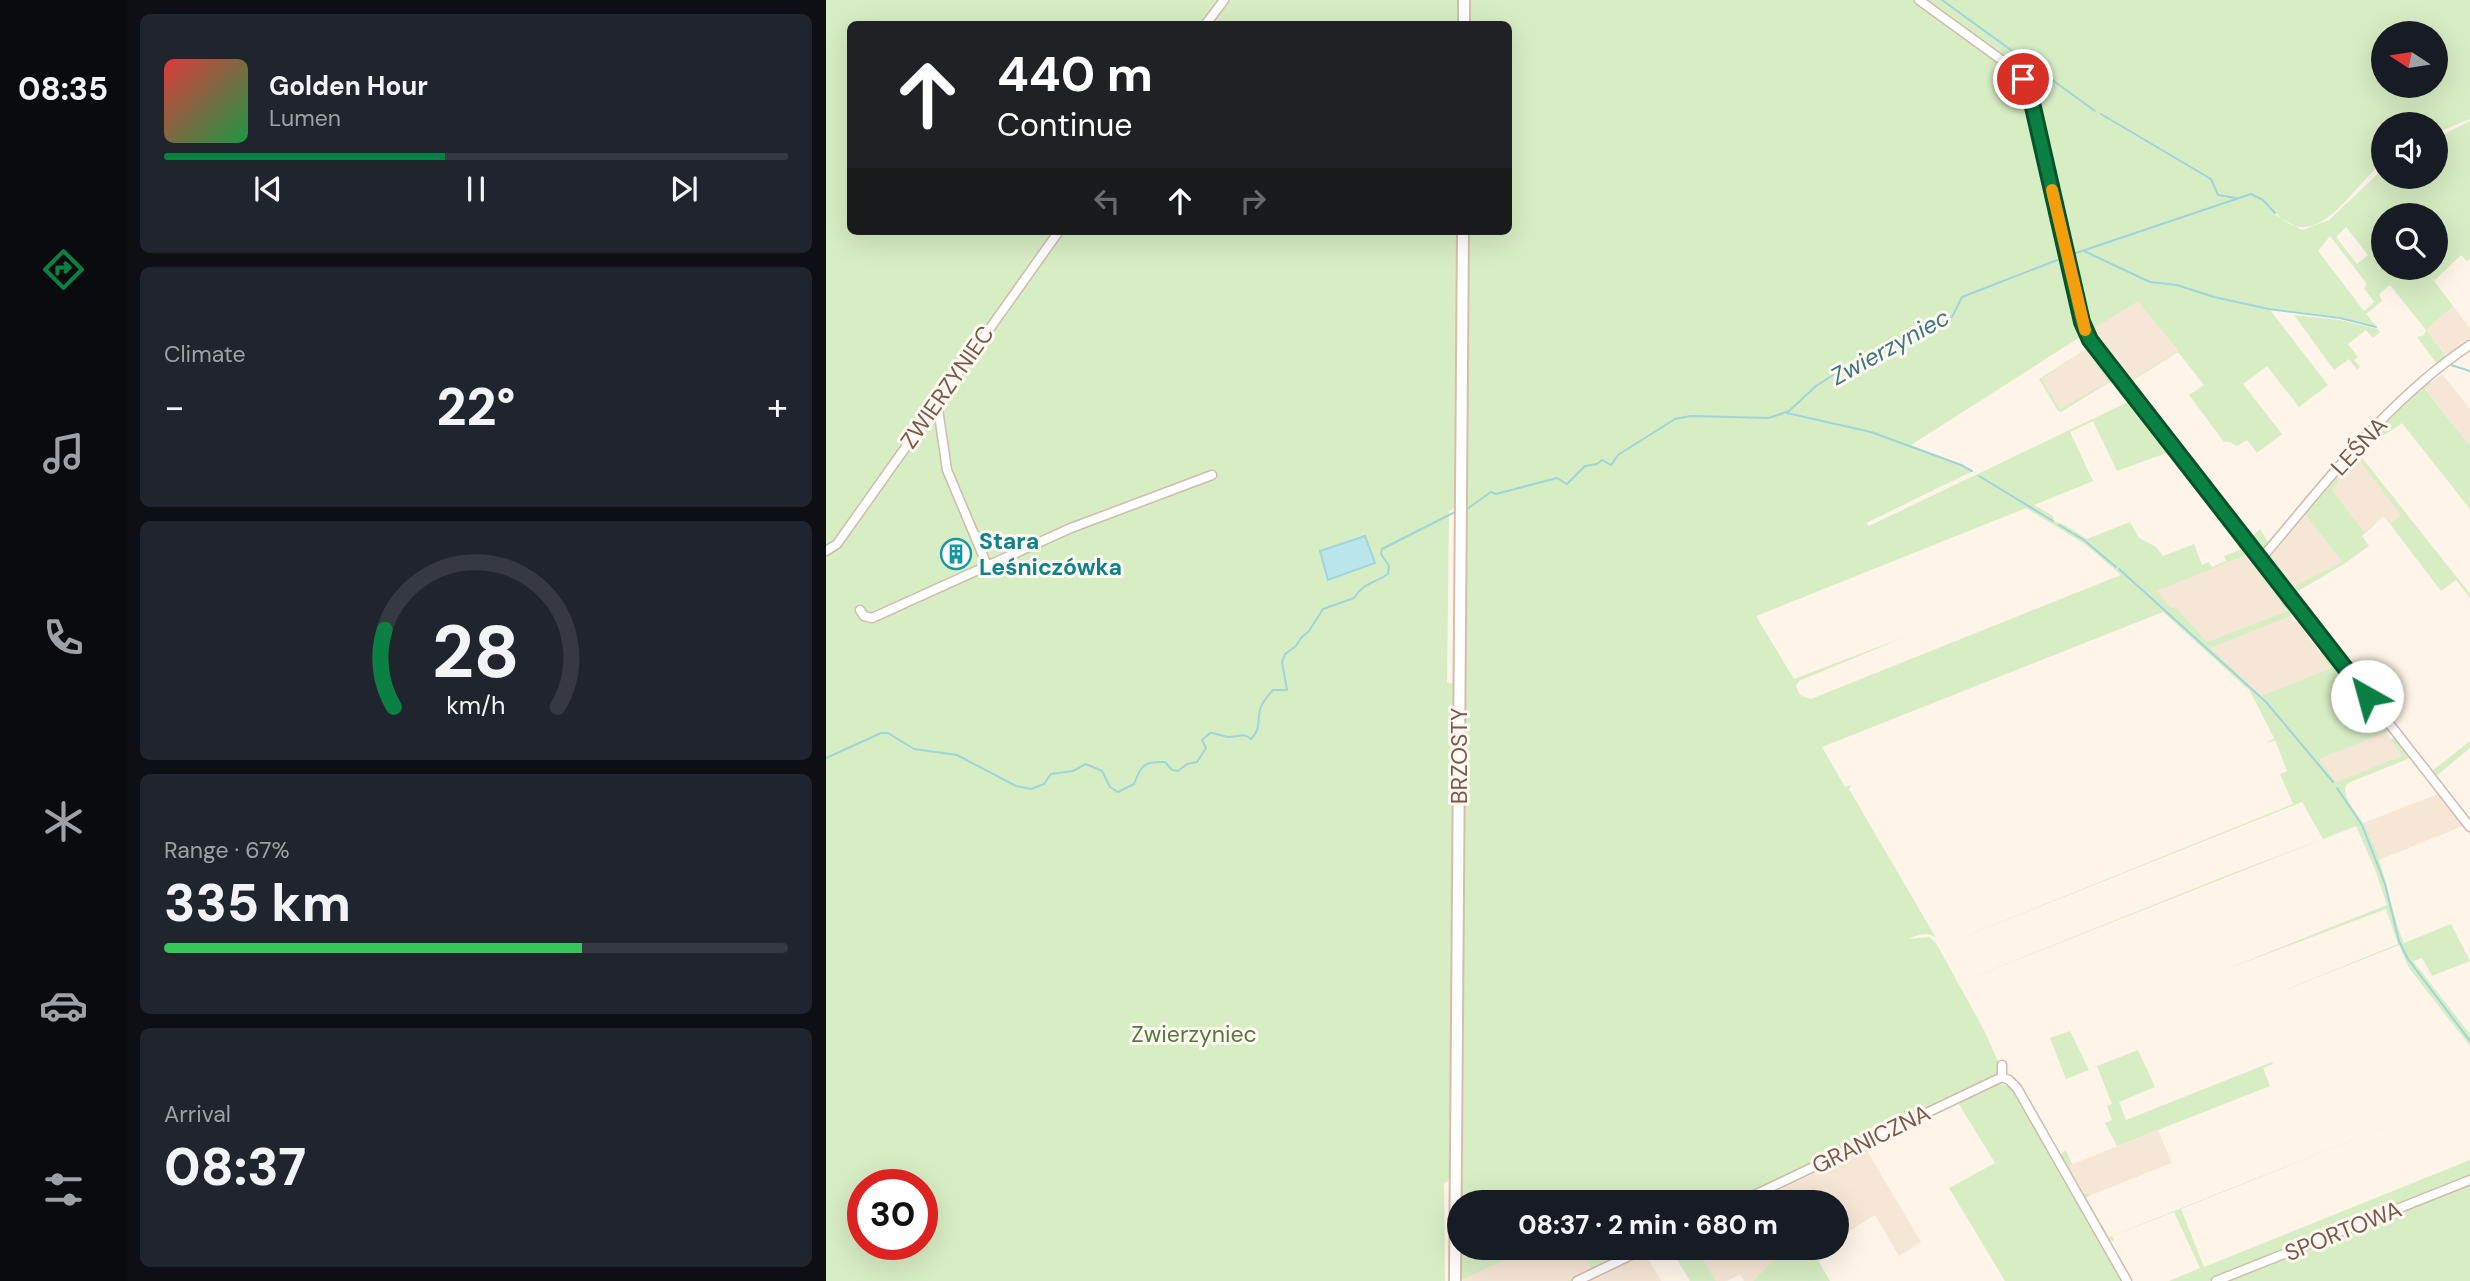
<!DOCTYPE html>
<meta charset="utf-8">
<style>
body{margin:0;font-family:"DM Sans",sans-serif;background:#20242c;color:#f1f3f6;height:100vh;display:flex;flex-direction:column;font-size:26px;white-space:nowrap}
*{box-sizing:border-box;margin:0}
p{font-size:23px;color:#9ea1a6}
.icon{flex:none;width:38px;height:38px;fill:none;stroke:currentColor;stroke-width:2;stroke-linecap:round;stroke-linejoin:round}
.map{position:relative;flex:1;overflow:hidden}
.side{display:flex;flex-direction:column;gap:14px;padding:14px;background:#0d0f14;width:700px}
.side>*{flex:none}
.top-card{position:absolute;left:21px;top:21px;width:665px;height:214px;border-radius:10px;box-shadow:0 7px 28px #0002;background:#202124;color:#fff;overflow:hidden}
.needle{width:46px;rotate:282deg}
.controls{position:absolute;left:1545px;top:21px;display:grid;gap:14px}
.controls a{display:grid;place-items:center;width:77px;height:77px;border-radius:50%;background:#171b24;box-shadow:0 7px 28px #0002;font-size:35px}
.speed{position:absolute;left:21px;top:1169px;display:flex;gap:14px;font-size:35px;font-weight:700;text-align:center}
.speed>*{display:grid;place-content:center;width:91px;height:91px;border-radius:50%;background:#171b24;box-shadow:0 7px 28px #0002;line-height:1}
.speed .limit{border:10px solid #d22;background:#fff;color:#111}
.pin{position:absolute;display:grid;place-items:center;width:60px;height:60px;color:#fff;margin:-30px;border:4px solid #fff;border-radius:50%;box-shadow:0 2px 7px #0007}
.me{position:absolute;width:77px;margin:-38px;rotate:322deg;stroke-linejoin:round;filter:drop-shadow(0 0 5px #0008)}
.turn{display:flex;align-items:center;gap:24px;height:147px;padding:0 35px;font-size:32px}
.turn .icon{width:91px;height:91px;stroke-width:2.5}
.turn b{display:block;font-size:49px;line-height:60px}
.lanes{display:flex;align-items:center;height:66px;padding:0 35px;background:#0003;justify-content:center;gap:35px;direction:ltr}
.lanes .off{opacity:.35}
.big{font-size:52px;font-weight:800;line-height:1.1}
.side .card{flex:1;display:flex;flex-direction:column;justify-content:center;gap:10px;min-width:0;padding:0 24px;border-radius:10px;background:#20242c}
.side .dial{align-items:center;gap:0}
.dial svg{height:182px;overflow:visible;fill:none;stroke:#363941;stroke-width:7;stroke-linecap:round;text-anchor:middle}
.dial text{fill:#f1f3f6;stroke:none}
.song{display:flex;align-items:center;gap:21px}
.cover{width:84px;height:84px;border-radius:10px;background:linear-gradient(135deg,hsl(0 70% 55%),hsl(140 70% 35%))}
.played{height:7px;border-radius:4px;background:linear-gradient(90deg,#0b8043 45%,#363941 45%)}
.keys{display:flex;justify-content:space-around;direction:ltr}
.heat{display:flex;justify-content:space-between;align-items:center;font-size:38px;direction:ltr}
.charge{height:10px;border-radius:5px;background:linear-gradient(90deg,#34c759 67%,#363941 0)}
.trip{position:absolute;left:621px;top:1190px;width:402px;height:70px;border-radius:35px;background:#171b24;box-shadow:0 7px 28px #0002;font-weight:800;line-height:70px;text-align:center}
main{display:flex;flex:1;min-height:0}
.dock{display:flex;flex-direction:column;width:126px;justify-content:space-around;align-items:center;background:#090b0e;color:#9ea1a6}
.dock .icon{width:49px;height:49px}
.dock .current{color:#0b8043}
.dock b{font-size:32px;color:#f1f3f6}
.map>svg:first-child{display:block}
</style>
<main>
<nav class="dock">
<b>08:35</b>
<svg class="icon current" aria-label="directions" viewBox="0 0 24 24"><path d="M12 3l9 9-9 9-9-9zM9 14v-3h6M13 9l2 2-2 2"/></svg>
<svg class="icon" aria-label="music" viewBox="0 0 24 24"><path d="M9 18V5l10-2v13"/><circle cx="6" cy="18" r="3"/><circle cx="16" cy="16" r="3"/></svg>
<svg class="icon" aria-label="phone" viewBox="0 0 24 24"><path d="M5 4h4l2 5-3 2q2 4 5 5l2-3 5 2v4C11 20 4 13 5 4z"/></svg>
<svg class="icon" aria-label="climate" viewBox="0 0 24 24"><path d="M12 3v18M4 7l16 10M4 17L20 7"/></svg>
<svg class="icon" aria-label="car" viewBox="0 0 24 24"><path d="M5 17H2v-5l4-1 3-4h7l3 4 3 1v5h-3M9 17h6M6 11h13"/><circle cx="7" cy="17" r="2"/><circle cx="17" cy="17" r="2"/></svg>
<svg class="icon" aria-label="filters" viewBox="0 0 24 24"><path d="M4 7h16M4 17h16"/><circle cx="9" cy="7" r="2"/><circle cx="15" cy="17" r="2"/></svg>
</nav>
<section class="side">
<div class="card">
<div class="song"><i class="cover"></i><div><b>Golden Hour</b><p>Lumen</p></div></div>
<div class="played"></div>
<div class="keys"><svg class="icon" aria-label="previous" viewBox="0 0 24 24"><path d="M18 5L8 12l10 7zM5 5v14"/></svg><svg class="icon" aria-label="pause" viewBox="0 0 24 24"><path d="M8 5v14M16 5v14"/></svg><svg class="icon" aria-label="next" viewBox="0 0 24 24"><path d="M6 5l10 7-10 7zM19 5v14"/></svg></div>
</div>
<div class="card"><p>Climate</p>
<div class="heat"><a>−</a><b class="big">22°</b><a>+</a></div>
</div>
<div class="card dial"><svg viewBox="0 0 100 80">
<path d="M14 69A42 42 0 1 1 86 69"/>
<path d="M14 69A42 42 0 0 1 10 35" stroke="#0b8043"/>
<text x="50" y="56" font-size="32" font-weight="700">28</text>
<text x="50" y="72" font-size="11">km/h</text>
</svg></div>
<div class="card"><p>Range · 67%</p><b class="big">335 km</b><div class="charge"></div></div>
<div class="card"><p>Arrival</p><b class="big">08:37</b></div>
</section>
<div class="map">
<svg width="1644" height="1281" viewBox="0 0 1644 1281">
<rect width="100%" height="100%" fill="#fef4e8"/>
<!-- residential -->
<g fill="#f6e6d5">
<polygon points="1312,300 1352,352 1305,381 1292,364 1293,361 1288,355 1285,355 1267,329"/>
<polygon points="1627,306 1644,328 1644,340 1621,356 1600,330"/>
<polygon points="1260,349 1283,382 1234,409 1216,379"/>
<polygon points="1616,374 1644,409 1644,446 1599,388"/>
<polygon points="1530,456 1576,515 1564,524 1557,516 1538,532 1506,490 1511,484 1512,478"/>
<polygon points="1479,514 1516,562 1463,589 1441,560"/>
<polygon points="1420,555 1461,611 1381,642 1350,607 1345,609 1331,591"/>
<polygon points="1463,615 1468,622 1471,621 1505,668 1435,696 1383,648"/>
<polygon points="1559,732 1577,756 1510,782 1492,759"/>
<polygon points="1612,794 1637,826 1550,861 1535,824"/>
<polygon points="1332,1130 1346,1163 1265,1195 1258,1193 1242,1166"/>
<polygon points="1040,1149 1095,1242 1073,1256 1049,1215 1012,1238 1012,1202 928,1202"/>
<polygon points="697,1248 757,1248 765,1269 741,1281 637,1281 637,1279 679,1260 678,1257"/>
<polygon points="870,1248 959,1248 927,1281 918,1281 914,1274 901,1281 890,1281"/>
<polygon points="819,1253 835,1281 761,1281"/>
</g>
<!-- green -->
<g fill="#d7edc4" fill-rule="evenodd">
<path d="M0 0H1644V119L1610 133V124H1558L1557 163C1528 183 1491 258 1450 213L1448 214 1476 230 1503 220 1557 169 1558 177H1610V138L1644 121V259L1641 261 1635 255 1608 281 1627 306 1600 330 1620 356 1644 340V343L1611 364 1591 337 1598 335 1600 330 1564 285 1553 294 1556 301 1540 314 1550 326 1513 317 1442 308 1388 296 1444 310 1502 385 1473 407 1441 366 1417 384 1456 434 1431 453 1421 440 1411 446 1404 442H1398L1363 395 1378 385 1352 352 1303 383 1423 539 1434 529 1443 544 1436 551 1431 550 1286 367 1292 360V364L1305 381 1352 351 1312 301 1267 329 1285 355 1289 356 1280 359 1261 328 1243 252 1237 254 1267 349 1265 356 1260 349 1216 379 1234 409 1282 382 1267 359 1274 358 1300 392V397L1287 380 1235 412 1232 411 1213 379 1262 348 1254 337 1085 445 1137 465 1147 471 1040 523 1043 526 1300 403 1308 402 1353 460 1351 462 1343 452 1291 471 1267 421 1244 432 1267 481 1208 505 1227 516 1228 521 1239 525 1261 539 1304 522 1313 538 1330 547 1337 556 1368 544 1376 565 1383 562 1386 567 1400 561 1398 556 1414 550 1404 529 1371 488 1373 486 1425 553 1331 591 1345 608 1350 607 1381 642 1461 611 1425 562 1429 558 1470 610 1464 616 1384 648 1435 696 1505 668 1493 651 1499 647 1565 730 1493 759 1510 782 1576 756 1564 739 1570 737 1644 832V834L1584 758 1522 783 1519 787C1518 801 1532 813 1538 825 1559 861 1562 905 1578 943L1625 924 1644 961 1606 976 1596 958 1587 961 1644 1034V1046L1583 968 1573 945 1449 994 1572 944 1560 909 1398 970 1561 905 1550 872 1530 826 1135 982 1407 873 1497 839 1476 802 1115 946 1467 804 1454 774 1461 771 1449 740 1439 744 1448 738 1424 691 1337 612 996 747 1019 787 1025 785 1023 789 1110 938C1103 931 1091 934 1083 939L1103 937 1110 943 1158 1030 1174 1066 1172 1072 1165 1078 907 1202H634V1175L618 1183 619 1281H0ZM24 24H682V231H24ZM1558 33H1610V86H1558ZM1558 215H1610V268H1558ZM1520 227 1542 255 1531 264 1510 237ZM1504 236 1541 284 1538 288 1548 302 1538 311 1492 251ZM638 505 640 676 624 684 621 682 623 511ZM1200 508 1259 544 1295 575 985 699 974 695 970 686 973 681 1081 636 968 679 930 616ZM37 1185H96V1244H37Z"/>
<polygon points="1468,315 1514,320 1552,329 1554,332 1547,338 1540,330 1522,344 1532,357 1528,360 1534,367 1531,370 1523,359 1508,370"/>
<path d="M1603 381 1605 384 1599 389 1644 446V509L1576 423C1561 435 1546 439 1533 454L1644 594V598L1630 580 1615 591 1564 524 1575 515 1531 457 1527 459 1526 456Z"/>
<polygon points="1519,463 1522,464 1512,478 1511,484 1506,490 1538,532 1558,516 1536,536 1543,546 1518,564 1467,594 1606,771 1644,741 1644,748 1608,778 1440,562 1441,557 1448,551 1441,561 1463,589 1516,562 1479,514 1453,543"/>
<polygon points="1244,1031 1263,1070 1240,1079 1224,1038"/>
<polygon points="1312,1050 1329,1087 1293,1102 1300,1120 1446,1062 1447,1064 1437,1068 1444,1086 1291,1146 1279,1123 1286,1120 1281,1106 1286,1104 1271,1066"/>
<polygon points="1172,1082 1187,1088 1298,1281 1179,1281 1123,1188 1169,1163 1131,1101"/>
<polygon points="1644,1093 1355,1209 1378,1267 1644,1160 1644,1178 1383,1281 1343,1281 1374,1268 1348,1212 1286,1236 1288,1241 1282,1240 1235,1159 1235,1154 1240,1150 1246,1164 1243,1166 1257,1193 1265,1195 1260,1198 1283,1237"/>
<polygon points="1644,1183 1644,1281 1399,1281"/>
<polygon points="634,1248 697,1248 678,1257 679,1260 633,1281"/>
<polygon points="757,1248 813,1248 745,1281 741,1281 765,1269"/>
<polygon points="844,1248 870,1248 890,1281 864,1281"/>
<polygon points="959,1248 985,1248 1004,1281 927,1281"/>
</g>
<!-- water -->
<polygon fill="#bae5ea" stroke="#9fd5dc" stroke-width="2" points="539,536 549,563 502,580 494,551"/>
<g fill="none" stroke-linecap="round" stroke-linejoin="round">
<!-- stream -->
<g stroke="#9fd5dc" stroke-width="2">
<polyline points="1116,0 1269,111"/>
<polyline points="1275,114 1385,179 1392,195 1410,198"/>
<polyline points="1258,251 1324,282 1351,285 1388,297 1443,309 1514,318 1550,327"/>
<polyline points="1244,255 1425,194 1437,200 1449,213"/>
<polyline points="1625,365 1644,371"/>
<polyline points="961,413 1045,432 1135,465 1146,471"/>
<polyline points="1153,476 1227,521"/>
<polyline points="641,509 665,492 670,494 731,478 741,484 759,466 771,464 776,460 785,465 792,455 849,419 865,416 943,418 963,411 990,386 1023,365 1044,363 1126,317 1136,297 1239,257"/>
<polyline points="1233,525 1258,540 1290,567"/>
<polyline points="1293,569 1440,702 1507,782"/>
<path d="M0 758 55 733H62L88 749 131 755 190 786 205 789 218 784 225 774 247 771 260 764 276 771 284 787 292 792 308 784C315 765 318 761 339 762L346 770 352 771 361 764 371 762 380 748 376 740 384 733C391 733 395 736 402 737 412 738 416 731 425 739 435 729 431 722 434 710 435 703 442 696 447 690H461L456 662 459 654 470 646 475 638 483 631 497 609 528 598C537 583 547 584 562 574L563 566 555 554 556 549 629 512"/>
<polyline points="1511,788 1536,825 1559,884 1573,941 1582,959 1644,1041"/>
</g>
<!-- street casing -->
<g stroke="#d2bbac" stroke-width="11">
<g id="street">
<polyline points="1093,0 1188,69 1200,85 1256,322 1264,340 1644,827"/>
<polyline points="380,24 398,0"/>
<polyline points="111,402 121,470 161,565"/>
<polyline points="150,536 163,542 201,546"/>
<polyline points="0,551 11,544 233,231"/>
<path d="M1434 560C1498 485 1561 400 1644 345"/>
<polyline points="34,610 38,616 46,618 245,528 386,475"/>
<polyline points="1176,1065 1176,1077 1183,1080 1191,1088 1301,1281"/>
<polyline points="914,1202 1176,1077"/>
<polyline points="751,1281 820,1248"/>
<polyline points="1390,1281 1644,1180"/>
</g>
</g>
<!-- secondary casing -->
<g stroke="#d7bdab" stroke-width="14">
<g id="secondary">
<polyline points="638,24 638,0"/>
<polyline points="629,1281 637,231"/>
</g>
</g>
<!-- street -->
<use href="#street" stroke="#fff" stroke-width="8"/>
<!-- secondary -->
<use href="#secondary" stroke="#fff" stroke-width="10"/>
</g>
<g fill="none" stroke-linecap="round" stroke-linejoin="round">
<!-- route casing -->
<g stroke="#07532c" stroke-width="18">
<polyline id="route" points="1197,79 1204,94 1256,322 1264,340 1541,696"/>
</g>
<!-- route -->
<use href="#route" stroke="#0b8043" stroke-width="12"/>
<!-- slow -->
<polyline stroke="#f59e0b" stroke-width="12" points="1226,190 1259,330"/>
</g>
<!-- icons -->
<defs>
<g id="building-ring" transform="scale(1.575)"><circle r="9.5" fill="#fff8f0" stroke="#0f9aa8" stroke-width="1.5"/><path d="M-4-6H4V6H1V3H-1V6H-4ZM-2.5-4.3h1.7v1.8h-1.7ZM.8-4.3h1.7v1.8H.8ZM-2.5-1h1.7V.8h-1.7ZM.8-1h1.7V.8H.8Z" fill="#0f9aa8"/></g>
</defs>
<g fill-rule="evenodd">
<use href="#building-ring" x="130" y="554"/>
</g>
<g text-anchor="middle" stroke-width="6" stroke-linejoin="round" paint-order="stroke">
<!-- street labels -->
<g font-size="23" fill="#7b5949" stroke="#fff8f0">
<text transform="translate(121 387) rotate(-55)" y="8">ZWIERZYNIEC</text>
<text transform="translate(1533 446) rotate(-47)" y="8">LEŚNA</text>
<text transform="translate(633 756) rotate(-90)" y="8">BRZOSTY</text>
<text transform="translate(1045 1139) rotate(-26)" y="8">GRANICZNA</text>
<text transform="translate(1517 1231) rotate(-22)" y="8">SPORTOWA</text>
</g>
<!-- culture labels -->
<g font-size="23" font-weight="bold" fill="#0d838f" stroke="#fff8f0" text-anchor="start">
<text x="153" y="549">Stara<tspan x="153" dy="26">Leśniczówka</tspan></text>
</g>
<!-- park labels -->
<g font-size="23" fill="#527b3d" stroke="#fff8f0">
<text x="368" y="1042">Zwierzyniec</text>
</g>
<!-- water labels -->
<g font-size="24" font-style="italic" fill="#3b7881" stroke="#fff8f0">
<text transform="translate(1064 347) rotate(-29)" y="8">Zwierzyniec</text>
</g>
</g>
</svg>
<div class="controls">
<a><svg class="needle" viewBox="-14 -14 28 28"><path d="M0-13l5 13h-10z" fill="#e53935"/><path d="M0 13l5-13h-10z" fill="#9ea1a6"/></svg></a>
<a><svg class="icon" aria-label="sound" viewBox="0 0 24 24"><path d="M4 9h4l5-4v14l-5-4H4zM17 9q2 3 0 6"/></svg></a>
<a><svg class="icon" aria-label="search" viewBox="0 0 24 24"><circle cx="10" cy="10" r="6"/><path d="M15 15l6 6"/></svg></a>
</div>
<div class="speed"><div class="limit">30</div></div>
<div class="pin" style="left:1197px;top:79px;background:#d93025"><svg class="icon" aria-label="arrive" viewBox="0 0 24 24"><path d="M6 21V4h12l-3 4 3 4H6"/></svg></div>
<svg class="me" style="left:1541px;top:696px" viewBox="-20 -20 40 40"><circle r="19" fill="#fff"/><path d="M0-13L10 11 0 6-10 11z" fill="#0b8043"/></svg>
<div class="trip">08:37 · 2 min · 680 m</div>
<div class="top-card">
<div class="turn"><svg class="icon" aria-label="ahead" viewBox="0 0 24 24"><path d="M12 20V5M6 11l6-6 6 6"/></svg><div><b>440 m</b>Continue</div></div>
<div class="lanes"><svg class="icon off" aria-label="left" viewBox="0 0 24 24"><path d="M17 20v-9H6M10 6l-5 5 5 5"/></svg><svg class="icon" aria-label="ahead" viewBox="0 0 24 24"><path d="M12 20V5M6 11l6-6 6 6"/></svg><svg class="icon off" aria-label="right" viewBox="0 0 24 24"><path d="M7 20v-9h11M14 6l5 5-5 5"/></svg></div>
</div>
</div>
</main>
